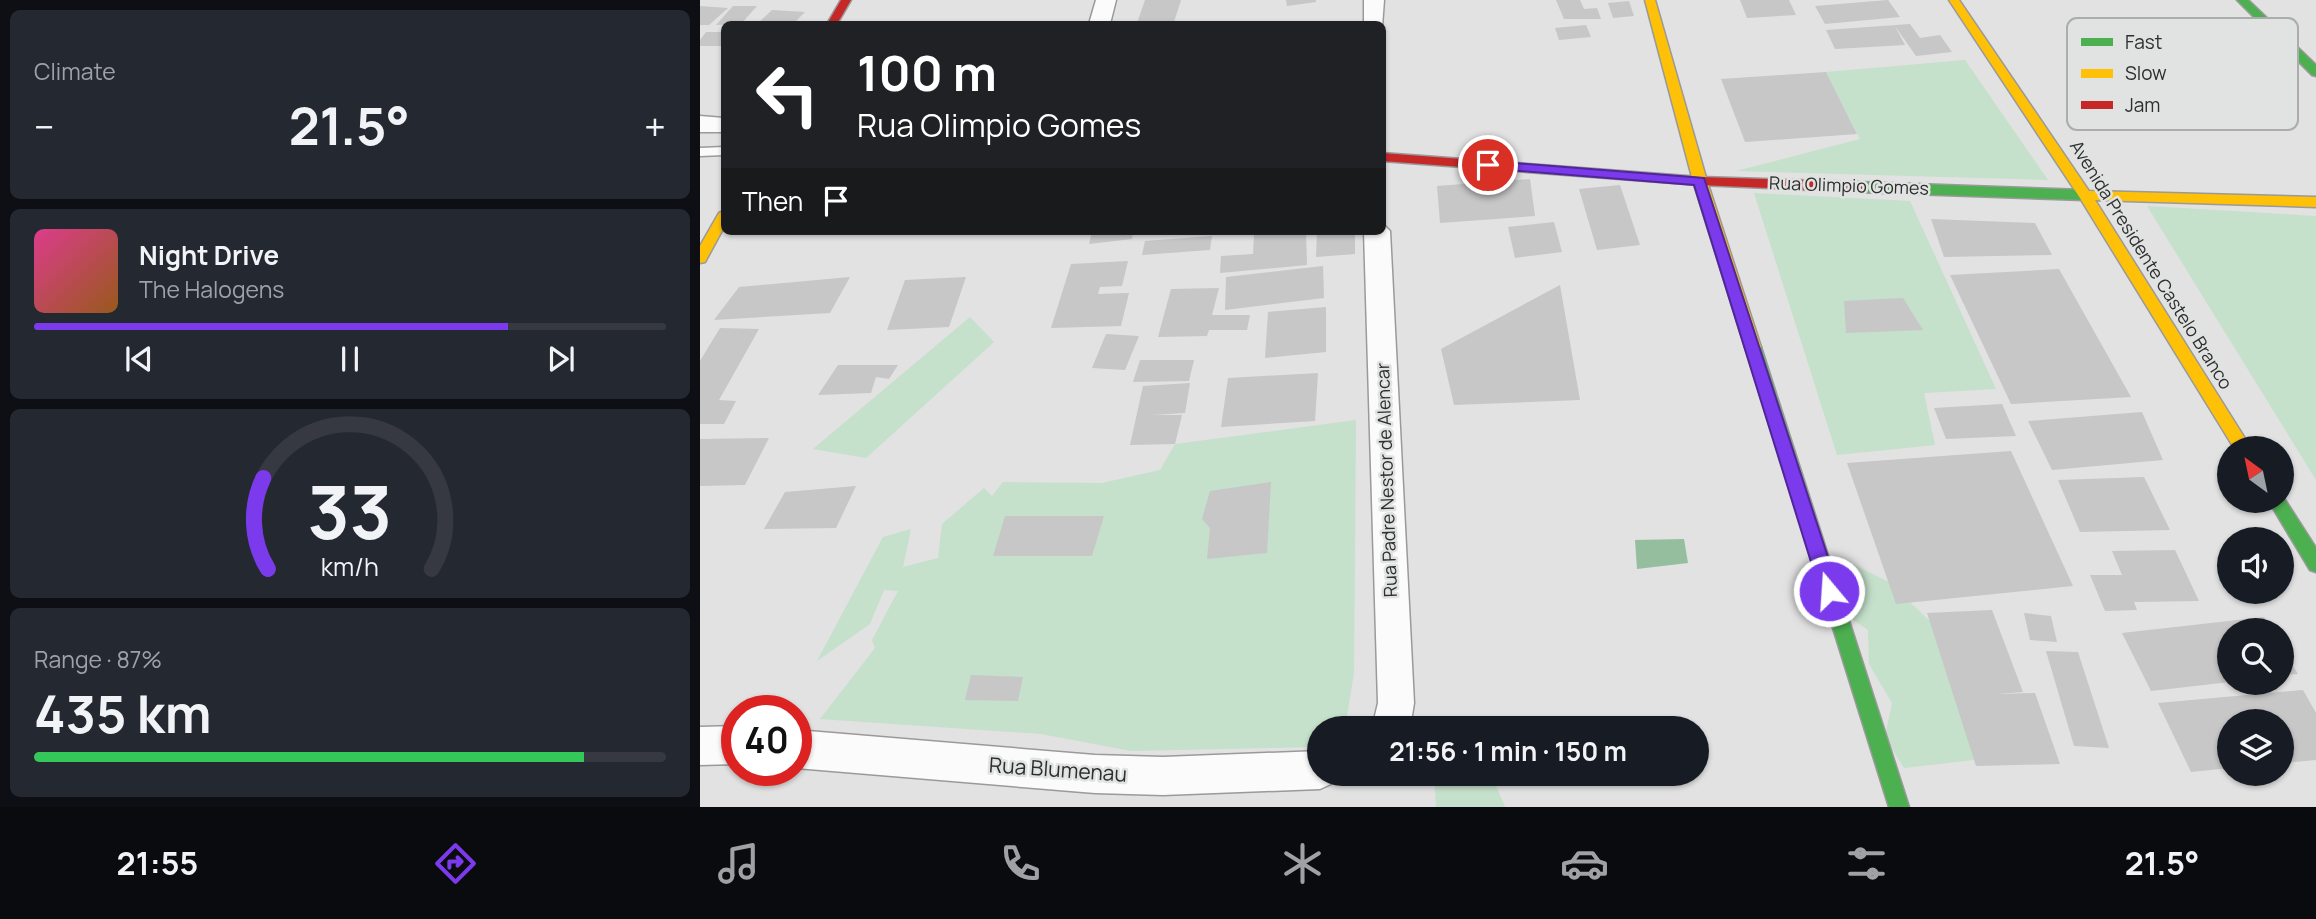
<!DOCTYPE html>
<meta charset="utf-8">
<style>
body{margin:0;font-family:Manrope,sans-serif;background:#242831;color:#f1f3f6;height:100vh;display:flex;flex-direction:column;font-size:26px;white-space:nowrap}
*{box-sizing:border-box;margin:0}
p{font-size:23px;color:#9ea1a6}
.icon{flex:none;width:38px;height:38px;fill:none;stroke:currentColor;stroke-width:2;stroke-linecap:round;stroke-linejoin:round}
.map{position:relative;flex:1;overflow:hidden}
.panel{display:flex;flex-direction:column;gap:10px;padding:10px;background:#0d0f14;width:700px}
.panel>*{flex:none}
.guide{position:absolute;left:21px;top:21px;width:665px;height:214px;border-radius:10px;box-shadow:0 2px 5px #0004;background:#202124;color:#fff;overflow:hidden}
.needle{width:46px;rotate:327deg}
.tools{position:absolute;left:1517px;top:436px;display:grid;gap:14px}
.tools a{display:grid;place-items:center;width:77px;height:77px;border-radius:50%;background:#171b24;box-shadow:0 2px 5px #0004;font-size:35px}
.speed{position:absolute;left:21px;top:695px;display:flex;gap:14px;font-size:35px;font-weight:700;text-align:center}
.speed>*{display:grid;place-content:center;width:91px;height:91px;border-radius:50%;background:#171b24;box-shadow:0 2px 5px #0004;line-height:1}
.speed .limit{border:10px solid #d22;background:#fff;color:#111}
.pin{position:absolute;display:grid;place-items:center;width:60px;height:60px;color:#fff;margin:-30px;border:4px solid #fff;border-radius:50%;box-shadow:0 2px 7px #0007}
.me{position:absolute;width:77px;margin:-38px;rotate:342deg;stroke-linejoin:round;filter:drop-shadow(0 0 5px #0008)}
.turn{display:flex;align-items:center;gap:24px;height:147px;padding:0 21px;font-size:32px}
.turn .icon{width:91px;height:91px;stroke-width:2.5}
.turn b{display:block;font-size:49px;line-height:60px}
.then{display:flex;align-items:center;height:66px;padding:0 21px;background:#0003;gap:14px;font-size:26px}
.big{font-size:52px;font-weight:700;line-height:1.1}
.panel .tile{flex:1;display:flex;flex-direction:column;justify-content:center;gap:10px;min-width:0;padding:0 24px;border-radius:10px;background:#242831}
.panel .dial{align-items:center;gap:0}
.dial svg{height:182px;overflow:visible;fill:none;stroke:#363941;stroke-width:7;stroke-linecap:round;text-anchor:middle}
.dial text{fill:#f1f3f6;stroke:none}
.song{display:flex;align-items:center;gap:21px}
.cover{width:84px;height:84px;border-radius:10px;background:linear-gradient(135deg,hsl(330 70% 55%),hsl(30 70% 35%))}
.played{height:7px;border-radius:4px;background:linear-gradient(90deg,#7c3aed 75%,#363941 75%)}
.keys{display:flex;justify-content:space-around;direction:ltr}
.heat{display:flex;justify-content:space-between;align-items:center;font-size:38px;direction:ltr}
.charge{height:10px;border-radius:5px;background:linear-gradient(90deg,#34c759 87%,#363941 0)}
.trip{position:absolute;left:607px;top:716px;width:402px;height:70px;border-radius:35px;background:#171b24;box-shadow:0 2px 5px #0004;font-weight:700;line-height:70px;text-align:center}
.tabs{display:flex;height:112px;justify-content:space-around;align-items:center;background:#090b0e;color:#9ea1a6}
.tabs .icon{width:49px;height:49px}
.tabs .active{color:#7c3aed}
.tabs b{font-size:32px;color:#f1f3f6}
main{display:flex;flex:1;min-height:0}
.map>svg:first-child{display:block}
</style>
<main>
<section class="panel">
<div class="tile"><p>Climate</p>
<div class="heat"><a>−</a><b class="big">21.5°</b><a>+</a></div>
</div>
<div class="tile">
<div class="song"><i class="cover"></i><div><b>Night Drive</b><p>The Halogens</p></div></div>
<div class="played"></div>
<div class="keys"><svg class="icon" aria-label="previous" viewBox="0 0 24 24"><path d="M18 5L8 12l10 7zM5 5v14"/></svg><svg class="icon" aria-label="pause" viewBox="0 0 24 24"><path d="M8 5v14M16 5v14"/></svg><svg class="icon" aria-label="next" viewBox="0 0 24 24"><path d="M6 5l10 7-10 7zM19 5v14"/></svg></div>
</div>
<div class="tile dial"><svg viewBox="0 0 100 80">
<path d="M14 69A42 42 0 1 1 86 69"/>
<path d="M14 69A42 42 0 0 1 12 29" stroke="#7c3aed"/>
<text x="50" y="56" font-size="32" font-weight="700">33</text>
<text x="50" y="72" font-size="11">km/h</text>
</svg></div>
<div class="tile"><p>Range · 87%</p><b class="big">435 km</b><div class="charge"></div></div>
</section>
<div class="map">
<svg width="1616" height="807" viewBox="0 0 1616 807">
<rect width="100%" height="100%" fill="#e1e2e1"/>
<!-- green -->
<g fill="#c5e0cb">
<polygon points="1265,60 1348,180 1036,171 1160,139 1126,72"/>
<polygon points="1054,193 1210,201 1296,389 1224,393 1235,445 1137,455"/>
<polygon points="1447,206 1616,216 1616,480"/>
<polygon points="270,317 294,342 166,458 113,449"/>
<polygon points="656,420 654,673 645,728 620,728 619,747 431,751 341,734 120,719 175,648 172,640 198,591 184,590 170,624 117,661 183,537 211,529 203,567 238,558 242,524 284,488 292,496 303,482 402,483 460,470 475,444"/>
<polygon points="1140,558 1189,582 1240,631 1282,759 1204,768 1185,737 1192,703 1169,664 1168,630 1146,615"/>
<polygon points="734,774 791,774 805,807 736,807"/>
</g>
<!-- water -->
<polygon fill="#95be9f" points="984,539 988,563 937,569 935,540"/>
<!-- building -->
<g fill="#c6c7c6">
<polygon points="445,0 481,0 474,22 437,23"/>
<polygon points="586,0 616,0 616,2 587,6"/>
<polygon points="856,0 880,0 884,9 897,8 901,19 864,19"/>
<polygon points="1040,0 1089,0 1096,15 1047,18"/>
<polygon points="1188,0 1200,17 1125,24 1115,6"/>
<polygon points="929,1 934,16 913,18 908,3"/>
<polygon points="0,6 28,8 9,25 0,25"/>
<polygon points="33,6 57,6 41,24 16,25"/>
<polygon points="72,10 105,12 93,24 57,24"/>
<polygon points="1210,24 1220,38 1240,35 1252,52 1216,56 1195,26 1205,45 1135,49 1126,30"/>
<polygon points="886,25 891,37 859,40 855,28"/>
<polygon points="6,32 24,32 24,46 0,46 0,40"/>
<polygon points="1126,72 1157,134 1045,142 1021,79"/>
<polygon points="830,179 835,216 740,223 737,186"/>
<polygon points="920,185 940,245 897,250 879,189"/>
<polygon points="1231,219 1335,223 1352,255 1244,257"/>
<polygon points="854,222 862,252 815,258 808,227"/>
<polygon points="392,231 433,231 432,239 389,244"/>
<polygon points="606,231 607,265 520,273 521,256 553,254 554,235"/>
<polygon points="617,231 655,231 655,254 616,257"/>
<polygon points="512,236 510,250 442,255 445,241"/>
<polygon points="428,261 422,286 400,287 398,294 429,293 421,326 351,328 371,264"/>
<polygon points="623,266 624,298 525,310 526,277"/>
<polygon points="1359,269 1431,397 1311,404 1250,275"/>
<polygon points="150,277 130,313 14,320 39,287"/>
<polygon points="266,277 249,327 187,330 205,280"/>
<polygon points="860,285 880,400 754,405 741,349"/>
<polygon points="519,288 512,315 550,315 547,330 509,330 507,336 458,337 471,289"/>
<polygon points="1203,298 1223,330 1146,333 1144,301"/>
<polygon points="626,307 626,352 565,358 568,312"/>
<polygon points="20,328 59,329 19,400 36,401 24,424 0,424 0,361"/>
<polygon points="406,334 439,336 425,370 392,368"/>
<polygon points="440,360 494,360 489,381 433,382"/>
<polygon points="138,365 198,365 189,379 176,377 171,393 118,395"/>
<polygon points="618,373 615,421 521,427 528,378"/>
<polygon points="490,383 485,413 452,415 482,415 475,444 430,445 443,386"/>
<polygon points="1302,404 1316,436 1246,439 1234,408"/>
<polygon points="1442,412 1463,460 1352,470 1328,421"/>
<polygon points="69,438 45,485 0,486 0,439"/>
<polygon points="1311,451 1373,586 1196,604 1147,463"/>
<polygon points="1444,477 1470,530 1380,532 1358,480"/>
<polygon points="571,482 567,553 507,559 510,528 502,519 510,491"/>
<polygon points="156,486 136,528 64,529 85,492"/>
<polygon points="305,516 404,516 392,556 293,556"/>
<polygon points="1475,550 1499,601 1434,602 1437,610 1405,611 1390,575 1422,575 1412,551"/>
<polygon points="1292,610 1323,692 1298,694 1335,693 1360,764 1276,766 1227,613"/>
<polygon points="1324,613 1351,616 1357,642 1330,640"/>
<polygon points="1564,617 1571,630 1530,630 1530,682 1451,691 1422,633"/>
<polygon points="1582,648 1598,674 1582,675"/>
<polygon points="1346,651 1378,652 1409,748 1374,746"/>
<polygon points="271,675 323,677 318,701 265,700"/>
<polygon points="1603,690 1616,713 1616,760 1582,763 1582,721 1530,721 1530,768 1491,772 1458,703"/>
</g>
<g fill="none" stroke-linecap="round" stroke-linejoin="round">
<!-- lane casing -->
<g stroke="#999a99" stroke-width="3">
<polygon id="lane" points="24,147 24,155 0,156 0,148"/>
</g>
<!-- street casing -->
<g stroke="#999a99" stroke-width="3">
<g id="street">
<polygon points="396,0 416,0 410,24 389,24"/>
<polygon points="664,0 684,0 682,27 664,24"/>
<polygon points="0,116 24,118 24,132 0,132"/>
<polygon points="682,223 690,231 714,703 710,728 672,728 678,703 664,231 682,231"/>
<polygon points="37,726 37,764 0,765 0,727"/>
<polygon points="96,730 395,755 463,757 620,751 620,774 638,774 633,783 620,789 463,795 395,793 96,768"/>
</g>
</g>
<!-- fast casing -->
<g stroke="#999a99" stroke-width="3">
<g id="fast">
<polygon points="1537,0 1548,0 1616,65 1616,76 1612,75"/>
<polygon points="1157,182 1385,190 1392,195 1385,200 1157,192 1150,187"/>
<polygon points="1053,341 1061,347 1209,807 1189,807 1045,347"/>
<polygon points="1582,495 1616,548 1616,572 1610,570 1568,500 1582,500"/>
</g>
</g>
<!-- slow casing -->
<g stroke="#999a99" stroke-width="3">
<g id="slow">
<polygon points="945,0 955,0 1007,181 1061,347 1053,353 1045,347 993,181"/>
<polygon points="1249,0 1259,0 1389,191 1616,197 1616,207 1395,200 1551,448 1534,448 1380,198"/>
<polygon points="24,211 24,227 5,262 0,263 0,246 19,213"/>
</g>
</g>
<!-- jam casing -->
<g stroke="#999a99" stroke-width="3">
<g id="jam">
<polygon points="141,0 151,0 137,24 127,24"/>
<polygon points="682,153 1000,177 1157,182 1164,187 1157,192 1000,185 682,161"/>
</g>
</g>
<!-- lane -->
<use href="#lane" fill="#fafbfa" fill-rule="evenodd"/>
<!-- street -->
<use href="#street" fill="#fafbfa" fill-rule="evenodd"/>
<!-- fast -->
<use href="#fast" fill="#4caf50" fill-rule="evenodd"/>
<!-- slow -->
<use href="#slow" fill="#ffc107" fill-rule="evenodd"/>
<!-- jam -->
<use href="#jam" fill="#c62828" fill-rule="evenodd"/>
</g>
<!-- route -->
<polygon fill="#7c3aed" stroke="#51269a" stroke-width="2" points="788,161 1004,178 1139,591 1136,597 1129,599 1123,597 1120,591 994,185 784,168 784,162"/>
<g text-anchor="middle" stroke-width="5" stroke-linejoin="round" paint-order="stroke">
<!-- street labels -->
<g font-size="18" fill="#2d2e2e" stroke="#e0e3e1">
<text transform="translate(1149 186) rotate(2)" y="6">Rua Olimpio Gomes</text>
<text transform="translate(1451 265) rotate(58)" y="6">Avenida Presidente Castelo Branco</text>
<text transform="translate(687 480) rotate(-92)" y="6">Rua Padre Nestor de Alencar</text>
</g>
<!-- near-street labels -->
<g font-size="21" fill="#2d2e2e" stroke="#e0e3e1">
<text transform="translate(358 770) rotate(4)" y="7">Rua Blumenau</text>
</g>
</g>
<!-- legend -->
<rect x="1367" y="18" width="231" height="112" rx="10" fill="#e0e3e1" stroke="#aaadab" stroke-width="2"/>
<rect x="1381" y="38" width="32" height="8" fill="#4caf50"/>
<rect x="1381" y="69" width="32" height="9" fill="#ffc107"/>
<rect x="1381" y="101" width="32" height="8" fill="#c62828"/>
<g font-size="19" fill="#2d2e2e">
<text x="1425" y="49">Fast</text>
<text x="1425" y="80">Slow</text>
<text x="1425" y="112">Jam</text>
</g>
</svg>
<div class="tools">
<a><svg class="needle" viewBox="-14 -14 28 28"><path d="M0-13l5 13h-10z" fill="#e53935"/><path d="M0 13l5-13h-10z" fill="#9ea1a6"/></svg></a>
<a><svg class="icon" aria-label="sound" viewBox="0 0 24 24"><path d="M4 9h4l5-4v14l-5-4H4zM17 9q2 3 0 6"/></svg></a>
<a><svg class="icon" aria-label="search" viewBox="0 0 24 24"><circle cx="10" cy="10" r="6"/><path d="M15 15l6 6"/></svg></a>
<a><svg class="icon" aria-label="layers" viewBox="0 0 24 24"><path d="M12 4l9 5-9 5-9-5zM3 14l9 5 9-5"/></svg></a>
</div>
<div class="speed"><div class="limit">40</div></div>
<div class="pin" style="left:788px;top:165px;background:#d93025"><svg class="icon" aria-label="arrive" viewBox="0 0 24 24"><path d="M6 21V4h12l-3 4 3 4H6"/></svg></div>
<svg class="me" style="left:1129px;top:591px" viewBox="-20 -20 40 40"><circle r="17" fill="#7c3aed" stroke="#fff" stroke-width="3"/><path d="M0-11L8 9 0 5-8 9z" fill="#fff"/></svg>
<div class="trip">21:56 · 1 min · 150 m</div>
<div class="guide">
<div class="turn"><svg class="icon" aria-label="left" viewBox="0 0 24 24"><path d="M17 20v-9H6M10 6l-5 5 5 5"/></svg><div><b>100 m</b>Rua Olimpio Gomes</div></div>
<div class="then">Then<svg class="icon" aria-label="arrive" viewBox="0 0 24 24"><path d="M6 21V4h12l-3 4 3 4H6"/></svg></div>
</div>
</div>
</main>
<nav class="tabs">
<b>21:55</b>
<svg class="icon active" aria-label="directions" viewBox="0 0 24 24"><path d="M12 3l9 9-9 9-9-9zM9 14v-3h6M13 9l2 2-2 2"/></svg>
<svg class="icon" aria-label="music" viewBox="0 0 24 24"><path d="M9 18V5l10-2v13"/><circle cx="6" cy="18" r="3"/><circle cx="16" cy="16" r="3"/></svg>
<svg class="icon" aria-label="phone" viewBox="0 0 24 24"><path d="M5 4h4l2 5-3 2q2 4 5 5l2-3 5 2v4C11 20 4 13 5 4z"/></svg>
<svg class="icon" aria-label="climate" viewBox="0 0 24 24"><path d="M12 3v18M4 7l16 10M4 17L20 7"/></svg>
<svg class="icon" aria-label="car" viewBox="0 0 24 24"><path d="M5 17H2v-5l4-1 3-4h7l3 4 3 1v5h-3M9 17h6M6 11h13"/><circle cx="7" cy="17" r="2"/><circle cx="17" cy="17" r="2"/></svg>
<svg class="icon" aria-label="filters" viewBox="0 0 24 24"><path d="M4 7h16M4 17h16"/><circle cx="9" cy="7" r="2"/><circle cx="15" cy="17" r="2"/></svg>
<b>21.5°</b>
</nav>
